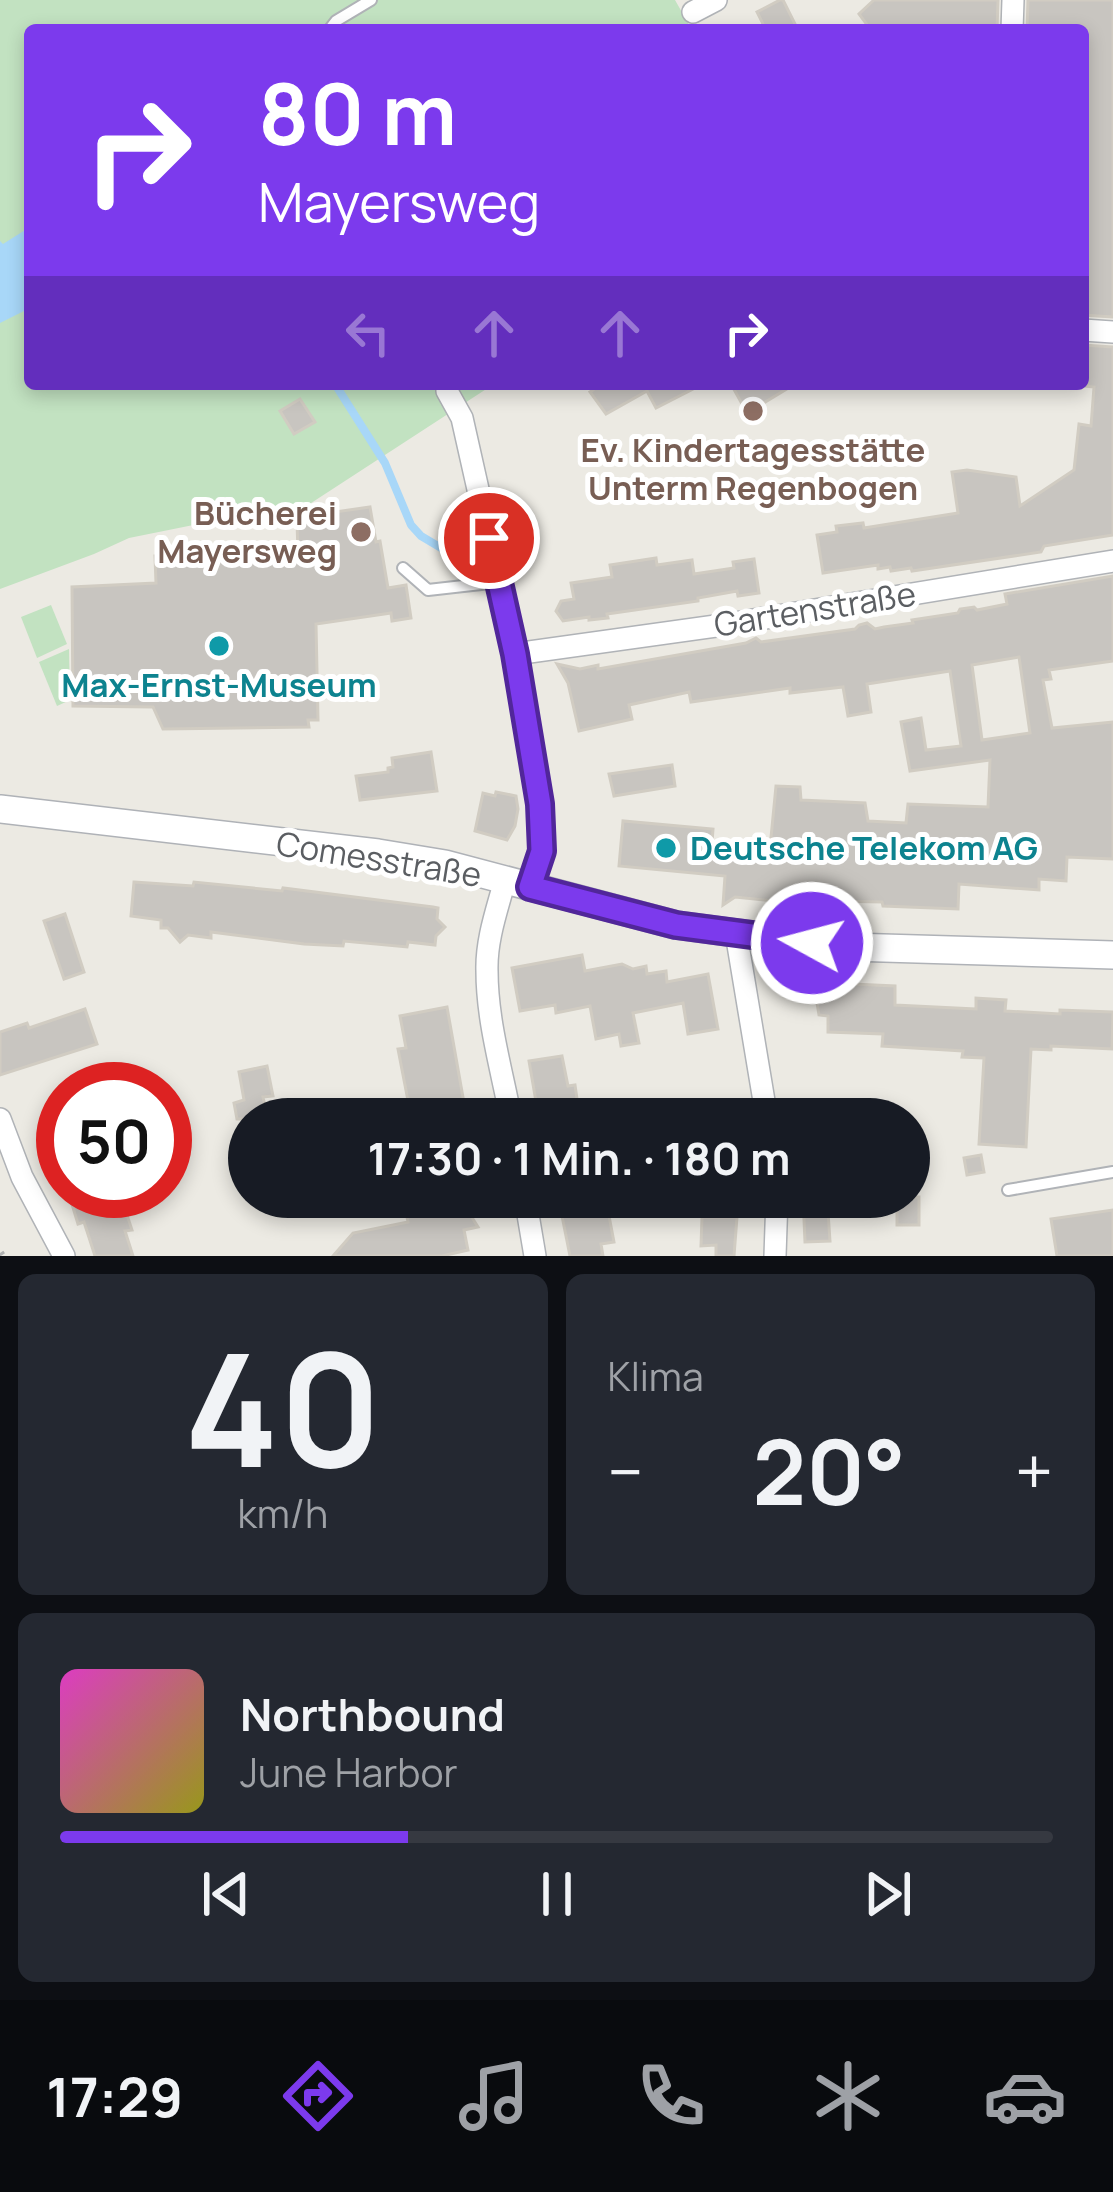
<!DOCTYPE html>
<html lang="de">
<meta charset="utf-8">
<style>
body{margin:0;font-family:Manrope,sans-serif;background:#242831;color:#f1f3f6;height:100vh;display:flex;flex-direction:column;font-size:45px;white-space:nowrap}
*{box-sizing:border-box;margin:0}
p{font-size:39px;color:#9ea1a6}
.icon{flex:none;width:66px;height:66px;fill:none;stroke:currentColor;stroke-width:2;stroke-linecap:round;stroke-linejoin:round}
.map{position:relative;height:1256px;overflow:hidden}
.side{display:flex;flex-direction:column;gap:18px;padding:18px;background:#0d0f14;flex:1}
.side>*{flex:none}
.hud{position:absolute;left:24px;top:24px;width:1065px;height:366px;border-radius:12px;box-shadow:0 6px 18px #0003;background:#7c3aed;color:#fff;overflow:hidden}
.speed{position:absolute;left:36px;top:1062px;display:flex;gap:24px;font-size:60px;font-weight:700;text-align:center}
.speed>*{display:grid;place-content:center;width:156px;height:156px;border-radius:50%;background:#171b24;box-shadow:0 6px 18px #0003;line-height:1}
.speed .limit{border:18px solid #d22;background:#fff;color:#111}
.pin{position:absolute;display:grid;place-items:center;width:102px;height:102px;color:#fff;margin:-51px;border:6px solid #fff;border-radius:50%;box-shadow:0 3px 12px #0007}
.me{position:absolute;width:132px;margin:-66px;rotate:277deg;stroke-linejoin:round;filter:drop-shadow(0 0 9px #0008)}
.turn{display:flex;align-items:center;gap:42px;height:252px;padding:0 36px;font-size:54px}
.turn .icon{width:156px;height:156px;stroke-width:2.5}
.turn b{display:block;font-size:84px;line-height:102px}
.lanes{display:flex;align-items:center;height:114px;padding:0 36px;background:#0003;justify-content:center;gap:60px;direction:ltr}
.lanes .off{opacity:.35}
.big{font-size:90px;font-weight:700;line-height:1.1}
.side .widget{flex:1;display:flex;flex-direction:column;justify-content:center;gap:18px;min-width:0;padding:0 42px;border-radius:18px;background:#242831}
.side .dial{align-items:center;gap:0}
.dial b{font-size:156px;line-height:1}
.song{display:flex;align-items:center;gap:36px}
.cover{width:144px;height:144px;border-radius:18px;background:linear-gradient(135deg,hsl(310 70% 55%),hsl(60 70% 35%))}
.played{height:12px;border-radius:6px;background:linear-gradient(90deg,#7c3aed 35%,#363941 35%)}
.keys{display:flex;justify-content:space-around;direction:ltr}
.heat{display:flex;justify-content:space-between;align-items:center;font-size:66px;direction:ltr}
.side .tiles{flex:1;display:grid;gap:18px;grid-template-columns:1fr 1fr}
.widget:last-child{grid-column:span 2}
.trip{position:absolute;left:228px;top:1098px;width:702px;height:120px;border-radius:60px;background:#171b24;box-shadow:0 6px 18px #0003;font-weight:700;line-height:120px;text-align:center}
.tab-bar{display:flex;height:192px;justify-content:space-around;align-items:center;background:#090b0e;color:#9ea1a6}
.tab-bar .icon{width:84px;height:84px}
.tab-bar .current{color:#7c3aed}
.tab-bar b{font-size:54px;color:#f1f3f6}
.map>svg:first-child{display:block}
</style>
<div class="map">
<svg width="1113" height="1256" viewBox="0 0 1113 1256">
<rect width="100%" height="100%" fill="#eceae3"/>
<!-- green -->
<g fill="#c2e2c1">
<polygon points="0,0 675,0 692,30 30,30 30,384 494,384 305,507 233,517 129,538 94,554 0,589"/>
<polygon points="51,605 67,644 37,658 21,617"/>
<polygon points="69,649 70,700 57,706 39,662"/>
</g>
<!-- water -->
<polygon fill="#a8d7f8" points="30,227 30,308 0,323 0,241 3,244"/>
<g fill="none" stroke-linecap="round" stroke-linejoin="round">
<!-- stream -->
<polyline stroke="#a8d7f8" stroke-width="8" points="335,384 385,463 411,525 421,536 453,555"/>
</g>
<!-- building -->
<g fill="#c8c5c0" stroke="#d1ccc2" stroke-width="3" fill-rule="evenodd">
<polygon points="780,0 783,0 798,30 766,30 757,12"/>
<polygon points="874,0 998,0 997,30 871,30 859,14"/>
<polygon points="1028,0 1113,0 1113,317 1083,315 1083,115 1087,30 1027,30"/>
<polygon points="1083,345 1113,347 1113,535 1044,546 1041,552 912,571 911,568 891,571 890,567 878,569 878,565 823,573 817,535 837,532 836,526 863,523 864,528 958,513 952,472 967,470 1016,477 1020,506 1074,470 1079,424 1091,426 1094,387 1083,386"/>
<polygon points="590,384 703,384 656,408 647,391 606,414 590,392 593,390"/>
<polygon points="731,384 795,384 747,413"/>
<polygon points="300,399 315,422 294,434 280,411"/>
<polygon points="370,507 376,542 380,541 388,588 406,585 411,618 392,621 391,613 316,624 318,720 308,720 309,727 163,729 153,707 73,706 72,587 156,583 155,556 298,554 297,521 329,521 328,513"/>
<polygon points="656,558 657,565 692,560 694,574 734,568 733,562 754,559 759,593 738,596 737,591 698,598 698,601 607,614 608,618 589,620 589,617 563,621 556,611 561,601 574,599 571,583 612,577 610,565"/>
<path d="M1113 576V661L1049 670 1051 679 1043 680 1052 728 1113 722V859L1067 857 1066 881 1039 879V890L959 884 958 909 883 906 882 902 829 901V905H812L735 897 723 905 725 876 619 866 623 821 713 829 712 843 770 848 776 786 800 787 801 800 865 803 868 821 906 823 908 804 988 807 990 760 910 771 901 722 921 718 926 750 961 746 950 671 867 684 871 712 848 716 843 687 790 693V688L691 702 689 692 629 705 632 719 579 731 568 683 557 664 580 669 598 665V669L746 643 756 638 761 642 855 629 859 625 867 623 875 629 884 627 913 623 912 620 958 613 960 609 974 607 977 610 1007 604 1005 594ZM1019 657 1030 733 982 740 972 665Z"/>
<polygon points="431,752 437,791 360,800 356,776 388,772 388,768 393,767 392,758"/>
<polygon points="672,765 675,786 614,796 609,774"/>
<polygon points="496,792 516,796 518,809 515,826 507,840 475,831 483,793 495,796"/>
<polygon points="134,882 193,886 194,882 282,891 283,888 433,907 438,908 437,919 445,927 436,936 435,945 408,942 407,947 344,941 343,946 304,944 211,932 211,938 188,935 180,942 168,928 161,928 161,920 131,916"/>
<polygon points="65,914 84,972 64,979 44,921"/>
<polygon points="582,955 585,971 622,964 633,969 646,966 647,974 666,971 667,982 708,974 718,1029 688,1034 683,1003 633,1013 639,1043 621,1046 619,1034 596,1039 590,1006 556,1013 555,1005 520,1011 512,968"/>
<polygon points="830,983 895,986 895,1005 976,1009 976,998 1006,1000 1005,1011 1060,1014 1060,1010 1113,1012 1112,1049 1051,1046 1051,1050 1031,1049 1026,1147 979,1144 984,1058 962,1057 963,1051 882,1046 883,1034 828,1032 828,1016 819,1015 816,997 829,997"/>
<polygon points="447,1007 464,1103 468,1119 430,1119 428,1108 410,1111 398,1049 406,1048 400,1016"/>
<polygon points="85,1009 97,1044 0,1075 0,1032 27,1023 29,1028"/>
<polygon points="562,1056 568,1086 575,1085 579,1113 566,1115 567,1119 539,1119 529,1061"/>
<polygon points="267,1066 273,1096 263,1097 268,1119 237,1119 234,1103 244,1100 239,1072"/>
<polygon points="981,1155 984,1172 967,1175 964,1158"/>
<polygon points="68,1191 119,1191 132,1230 125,1231 133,1256 95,1256 84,1222 78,1224"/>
<polygon points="403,1197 459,1197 478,1227 464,1230 468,1250 442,1256 333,1256 353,1233 408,1222"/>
<polygon points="803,1197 827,1197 830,1241 805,1242"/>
<rect x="897" y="1197" width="22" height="28"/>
<polygon points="1113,1210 1113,1256 1057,1256 1051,1219"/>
<polygon points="562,1216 609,1216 614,1242 601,1244 603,1256 570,1256"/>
<polygon points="702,1217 737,1217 734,1256 716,1256 716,1245 701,1246"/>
</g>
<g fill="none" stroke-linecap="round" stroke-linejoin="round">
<!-- lane casing -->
<g stroke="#b0b3b7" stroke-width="14">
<g id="lane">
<polyline points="329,30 336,21 371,0"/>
<polyline points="403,568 428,590 499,582"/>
<polyline points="1008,1190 1113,1172"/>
</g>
</g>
<!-- street casing -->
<g stroke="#b0b3b7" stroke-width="24">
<g id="street">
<polyline points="693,12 716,0"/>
<polyline points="1012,30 1013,0"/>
<polyline points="1083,330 1113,332"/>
<polyline points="447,391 462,418 515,654 540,804 542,851 530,887"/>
<polyline points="515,654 723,625 1113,561"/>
<path d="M505 880C497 910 486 940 487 971 487 1021 502 1071 511 1119"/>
<polyline points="736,933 767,1119"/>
<polyline points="0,1119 22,1177 64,1256"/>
<polyline points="525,1197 535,1256"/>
<polyline points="775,1256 777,1197"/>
</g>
</g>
<!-- secondary casing -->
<g stroke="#afb2b7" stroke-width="30">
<polyline id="secondary" points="0,809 378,853 445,864 676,925 736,933 850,947 1113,955"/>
</g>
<!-- lane -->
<use href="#lane" stroke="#fff" stroke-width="10"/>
<!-- street -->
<use href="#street" stroke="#fff" stroke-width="21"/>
<!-- secondary -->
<use href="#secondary" stroke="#fff" stroke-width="27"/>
<!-- rail -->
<polyline stroke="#b1b2b2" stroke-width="8" stroke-dasharray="3 15" stroke-linecap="butt" points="0,1253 2,1256"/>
</g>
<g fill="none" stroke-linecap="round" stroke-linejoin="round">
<!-- route casing -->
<g stroke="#51269a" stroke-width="30">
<polyline id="route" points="489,538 515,654 540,804 542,851 530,887 676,925 812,943"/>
</g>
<!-- route -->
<use href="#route" stroke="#7c3aed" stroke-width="21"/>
</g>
<!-- markers -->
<g fill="#8d6e63" stroke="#fff" stroke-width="4.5">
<circle cx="753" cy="411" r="12"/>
<circle cx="361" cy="532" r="12"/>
</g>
<g fill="#0f9aa8" stroke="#fff" stroke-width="4.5">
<circle cx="219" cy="646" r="12"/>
<circle cx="666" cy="848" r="12"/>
</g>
<g text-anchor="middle" stroke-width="10" stroke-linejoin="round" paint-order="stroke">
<!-- education labels -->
<g font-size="33" font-weight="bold" fill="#785e54" stroke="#fff">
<text x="753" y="462">Ev. Kindertagesstätte<tspan x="753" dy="38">Unterm Regenbogen</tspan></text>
<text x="337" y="525" text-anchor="end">Bücherei<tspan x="337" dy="38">Mayersweg</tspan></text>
</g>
<!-- street labels -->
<g font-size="33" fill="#5b5e62" stroke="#fff">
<text transform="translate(815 609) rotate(-9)" y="12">Gartenstraße</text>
<text transform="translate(379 859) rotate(9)" y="12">Comesstraße</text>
</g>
<!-- culture labels -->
<g font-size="33" font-weight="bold" fill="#0d838f" stroke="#fff">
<text x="219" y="697">Max-Ernst-Museum</text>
<text x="690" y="860" text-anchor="start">Deutsche Telekom AG</text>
</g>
</g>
</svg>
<div class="speed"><div class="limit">50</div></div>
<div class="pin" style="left:489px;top:538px;background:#d93025"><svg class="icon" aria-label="arrive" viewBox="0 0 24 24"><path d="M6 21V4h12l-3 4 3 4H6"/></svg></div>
<svg class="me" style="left:812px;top:943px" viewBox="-20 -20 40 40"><circle r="17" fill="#7c3aed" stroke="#fff" stroke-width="3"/><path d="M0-11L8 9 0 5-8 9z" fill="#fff"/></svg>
<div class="trip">17:30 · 1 Min. · 180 m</div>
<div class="hud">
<div class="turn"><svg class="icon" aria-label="right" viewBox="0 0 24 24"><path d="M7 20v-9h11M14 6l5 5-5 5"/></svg><div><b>80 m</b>Mayersweg</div></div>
<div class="lanes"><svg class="icon off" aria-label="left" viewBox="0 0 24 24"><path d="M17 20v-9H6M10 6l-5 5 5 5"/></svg><svg class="icon off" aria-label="ahead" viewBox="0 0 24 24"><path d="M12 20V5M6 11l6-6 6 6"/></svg><svg class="icon off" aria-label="ahead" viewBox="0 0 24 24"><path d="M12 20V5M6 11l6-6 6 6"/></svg><svg class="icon" aria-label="right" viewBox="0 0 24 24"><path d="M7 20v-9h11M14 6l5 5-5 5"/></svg></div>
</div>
</div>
<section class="side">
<div class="tiles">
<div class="widget dial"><b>40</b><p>km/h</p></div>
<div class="widget"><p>Klima</p>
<div class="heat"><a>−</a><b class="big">20°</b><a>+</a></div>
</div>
<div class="widget">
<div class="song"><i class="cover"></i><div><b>Northbound</b><p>June Harbor</p></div></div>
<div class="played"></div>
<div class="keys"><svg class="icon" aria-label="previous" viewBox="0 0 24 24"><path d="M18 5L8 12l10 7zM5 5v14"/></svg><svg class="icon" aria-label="pause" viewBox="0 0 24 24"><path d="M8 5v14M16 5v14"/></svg><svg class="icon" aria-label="next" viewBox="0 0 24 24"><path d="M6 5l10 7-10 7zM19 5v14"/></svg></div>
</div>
</div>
</section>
<nav class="tab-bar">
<b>17:29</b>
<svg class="icon current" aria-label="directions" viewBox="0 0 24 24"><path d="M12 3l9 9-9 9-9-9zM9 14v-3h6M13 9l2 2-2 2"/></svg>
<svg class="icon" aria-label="music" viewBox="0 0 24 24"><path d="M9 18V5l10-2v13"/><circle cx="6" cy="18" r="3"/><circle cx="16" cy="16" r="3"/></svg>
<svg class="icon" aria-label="phone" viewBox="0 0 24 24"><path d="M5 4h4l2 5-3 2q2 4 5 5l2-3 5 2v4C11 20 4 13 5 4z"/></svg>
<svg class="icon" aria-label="climate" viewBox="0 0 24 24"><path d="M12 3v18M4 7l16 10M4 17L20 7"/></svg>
<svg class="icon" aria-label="car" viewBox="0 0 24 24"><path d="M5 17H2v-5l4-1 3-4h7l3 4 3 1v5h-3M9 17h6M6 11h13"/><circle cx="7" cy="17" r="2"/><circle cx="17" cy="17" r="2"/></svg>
</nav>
